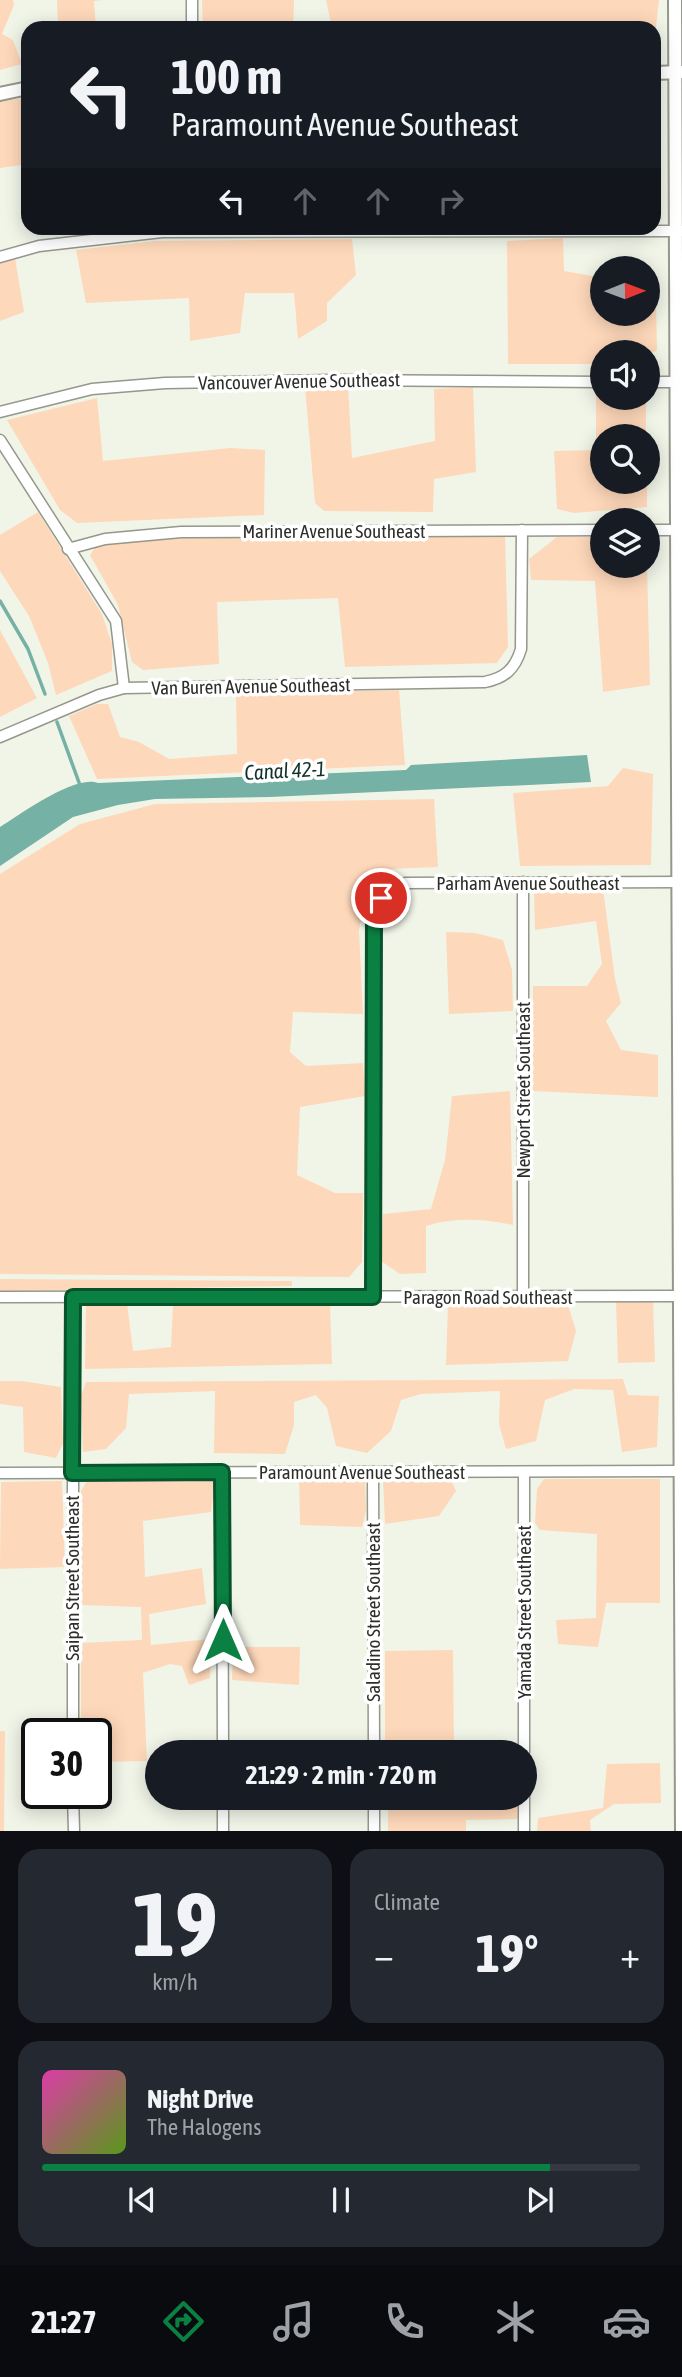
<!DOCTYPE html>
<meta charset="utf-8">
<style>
body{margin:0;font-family:"Asap Condensed",sans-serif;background:#242831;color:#f1f3f6;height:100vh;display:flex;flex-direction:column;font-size:26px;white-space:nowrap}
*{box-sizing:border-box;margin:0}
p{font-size:23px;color:#9ea1a6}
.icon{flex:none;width:38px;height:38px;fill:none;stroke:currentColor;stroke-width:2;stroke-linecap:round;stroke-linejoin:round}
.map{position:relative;height:1831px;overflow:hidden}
.sheet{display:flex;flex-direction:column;gap:18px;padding:18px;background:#0d0f14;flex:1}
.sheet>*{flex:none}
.banner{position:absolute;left:21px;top:21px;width:640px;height:214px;border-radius:21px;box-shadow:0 4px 18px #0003;background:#171b24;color:#f1f3f6;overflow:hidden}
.needle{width:46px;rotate:89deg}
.fabs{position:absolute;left:590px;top:256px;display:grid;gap:14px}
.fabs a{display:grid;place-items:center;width:70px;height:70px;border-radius:50%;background:#171b24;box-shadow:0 4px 18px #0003;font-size:35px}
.speed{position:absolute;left:21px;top:1718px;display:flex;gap:14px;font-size:35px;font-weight:700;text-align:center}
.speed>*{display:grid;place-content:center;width:91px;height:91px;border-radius:50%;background:#171b24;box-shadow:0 4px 18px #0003;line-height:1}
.speed .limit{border:4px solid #111;border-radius:10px;background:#fff;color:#111}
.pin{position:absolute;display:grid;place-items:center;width:60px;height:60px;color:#fff;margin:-30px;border:4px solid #fff;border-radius:50%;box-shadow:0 2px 7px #0007}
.me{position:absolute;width:77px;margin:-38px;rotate:0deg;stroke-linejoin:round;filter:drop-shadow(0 0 5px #0008)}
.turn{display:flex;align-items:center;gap:24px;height:147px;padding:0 35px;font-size:32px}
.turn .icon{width:91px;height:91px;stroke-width:2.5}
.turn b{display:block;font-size:49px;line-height:60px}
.lanes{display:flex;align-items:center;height:66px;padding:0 35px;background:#0003;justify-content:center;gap:35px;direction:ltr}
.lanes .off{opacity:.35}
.big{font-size:52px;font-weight:700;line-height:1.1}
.sheet .card{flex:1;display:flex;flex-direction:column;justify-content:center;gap:10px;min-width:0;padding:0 24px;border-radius:21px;background:#242831}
.sheet .dial{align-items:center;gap:0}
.dial b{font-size:91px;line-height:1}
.song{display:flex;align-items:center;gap:21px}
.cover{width:84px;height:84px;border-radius:10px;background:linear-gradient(135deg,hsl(320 70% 55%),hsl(90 70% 35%))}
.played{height:7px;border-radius:4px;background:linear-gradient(90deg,#0b8043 85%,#363941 85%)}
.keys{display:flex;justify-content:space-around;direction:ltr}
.heat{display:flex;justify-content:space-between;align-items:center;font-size:38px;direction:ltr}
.sheet .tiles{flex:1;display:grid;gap:18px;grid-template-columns:1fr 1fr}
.card:last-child{grid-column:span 2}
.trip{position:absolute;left:145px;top:1740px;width:392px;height:70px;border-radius:35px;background:#171b24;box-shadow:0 4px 18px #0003;font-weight:700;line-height:70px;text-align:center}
.menu{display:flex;height:112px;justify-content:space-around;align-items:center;background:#090b0e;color:#9ea1a6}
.menu .icon{width:49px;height:49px}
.menu .current{color:#0b8043}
.menu b{font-size:32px;color:#f1f3f6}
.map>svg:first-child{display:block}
</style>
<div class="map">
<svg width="682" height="1831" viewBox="0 0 682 1831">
<rect width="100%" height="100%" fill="#f1f5e8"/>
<!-- green -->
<g fill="#fed8ba">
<polygon points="0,0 13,0 14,5 2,34 13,40 22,64 0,70"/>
<polygon points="57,0 103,0 94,1 96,28 58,28"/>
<polygon points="202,0 294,0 293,28 203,28"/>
<polygon points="326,0 659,0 655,36 654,28 332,28"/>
<polygon points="28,97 28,164 0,168 0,102"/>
<polygon points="563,238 564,271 598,277 599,304 602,307 602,313 648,313 648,307 656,305 657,350 648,356 648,352 602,352 602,364 508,364 507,241"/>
<polygon points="352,239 356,275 327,303 327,321 298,339 294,293 245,293 240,333 190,341 189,298 86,303 76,250 155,241"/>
<polygon points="15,258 24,312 0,321 0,263"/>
<polygon points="348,386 352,458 435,441 434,389 473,387 476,472 434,479 433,512 324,511 315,503 305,387"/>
<polygon points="596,390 602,390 602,397 646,397 646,436 602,436 602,481 647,481 647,507 574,513 557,509 554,451 596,450"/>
<polygon points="97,398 103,461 230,448 265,450 264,515 77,523 60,510 7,420"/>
<polygon points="38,512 102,614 112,644 112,671 56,695 48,663 29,616 0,571 0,535"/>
<polygon points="505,534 508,647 497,663 345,667 338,598 217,602 219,664 143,670 132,662 118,605 90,555 96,546 175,537"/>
<polygon points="557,537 602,537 602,565 647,565 650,685 603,692 595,581 531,580 529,559"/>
<polygon points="0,630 37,698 0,717"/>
<polygon points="399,690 405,765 97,779 69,716 97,704 108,704 120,737 139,742 169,759 237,754 236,694"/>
<polygon points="623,768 653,774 651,865 520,866 513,793 608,786"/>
<polygon points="434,799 438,867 390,869 365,889 359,931 363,1014 293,1012 290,1052 306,1066 363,1063 365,1096 300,1107 297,1175 335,1193 363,1193 362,1262 349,1277 0,1274 0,874 80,824 155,804"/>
<polygon points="603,889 615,979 621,1003 606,1021 621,1050 658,1055 658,1097 532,1091 533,986 587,986 602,964 596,921 535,930 534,891"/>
<polygon points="446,932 475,933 503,940 512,970 513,1011 449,1014"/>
<path d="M510 1091 513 1225C484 1219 455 1217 426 1226V1273L400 1274 381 1261 383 1214 431 1209 445 1160 452 1096Z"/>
<polygon points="0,1279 292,1281 292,1286 0,1291"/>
<polygon points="653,1301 655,1362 618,1363 616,1302"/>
<polygon points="567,1302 576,1331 568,1361 446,1365 448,1304"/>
<polygon points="127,1303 133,1351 171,1347 173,1305 330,1305 332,1364 85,1369 86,1305"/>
<polygon points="623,1379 628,1395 659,1396 657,1447 622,1452 613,1390 574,1389 545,1400 536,1441 506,1449 499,1424 500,1391 421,1394 401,1400 391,1431 367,1453 336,1446 327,1408 316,1395 294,1402 294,1425 285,1454 214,1453 215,1391 129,1394 126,1428 106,1449 83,1452 81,1396 86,1382"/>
<polygon points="0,1381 22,1381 61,1387 63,1443 56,1458 24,1452 23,1407 0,1404"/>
<polygon points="299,1477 365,1479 366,1511 362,1527 300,1525"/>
<polygon points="88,1479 215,1479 211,1512 143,1521 145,1577 202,1568 206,1604 149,1614 151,1645 211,1639 210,1678 189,1685 182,1666 170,1664 143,1673 147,1761 96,1762 96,1734 81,1734 81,1643 142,1640 141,1607 80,1605 81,1491"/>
<polygon points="544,1479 660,1479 660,1603 606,1603 598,1647 558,1644 556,1620 596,1618 597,1534 540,1530 535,1523 537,1489"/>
<polygon points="383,1480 451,1480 456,1491 439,1516 385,1524"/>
<polygon points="62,1481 65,1567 0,1569 1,1482"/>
<polygon points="233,1647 300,1647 299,1685 232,1680"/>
<polygon points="453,1650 454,1752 385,1752 385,1651"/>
<polygon points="0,1731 5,1731 4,1831 0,1831"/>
<polygon points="660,1763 661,1803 614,1804 590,1820 591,1831 537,1831 538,1818 603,1808 607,1764"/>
<polygon points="451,1797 521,1797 521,1819 466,1820 466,1831 388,1831 388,1808 451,1808"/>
</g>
<!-- water -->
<path fill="#75b1a4" d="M587 755 591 782 270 797 155 799 118 805 73 817 0 866V827C21 814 75 774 98 783L406 770 411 765Z"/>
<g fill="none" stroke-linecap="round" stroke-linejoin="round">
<!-- stream -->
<g stroke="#75b1a4" stroke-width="3.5">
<polyline points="0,601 28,649 45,694"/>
<polyline points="57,722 81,788"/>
</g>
<!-- minor casing -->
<g stroke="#94978b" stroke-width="13">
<g id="minor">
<polyline points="192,28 192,0"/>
<polyline points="0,257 39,246 162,232 681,231"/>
<polyline points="648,382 681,382"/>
<polyline points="0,412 92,389 165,383 334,380 602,382"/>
<polyline points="0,440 116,621 124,688"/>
<polyline points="648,530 678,530"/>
<polyline points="68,549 105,539 181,532 602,530"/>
<path d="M0 737 99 695 124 688 485 682C505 678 515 669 521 649L522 530"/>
<polyline points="523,882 523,1297"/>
<polyline points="0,1297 681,1296"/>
<polyline points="73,1297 73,1734"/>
<path d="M373 1297 374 913C382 896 387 890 405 883L680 882"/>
<polyline points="222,1472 223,1752"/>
<polyline points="373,1472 374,1752"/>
<polyline points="524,1472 524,1752"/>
<polyline points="0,1473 681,1471"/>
<polyline points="73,1794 74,1831"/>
<polyline points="223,1797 223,1831"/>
<polyline points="374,1797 374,1831"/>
<polyline points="524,1797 524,1831"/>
</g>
</g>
<!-- tertiary casing -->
<g stroke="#94978b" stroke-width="16">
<g id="tertiary">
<polyline points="675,0 682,1831"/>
<polyline points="654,73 682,72"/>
<polyline points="0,94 28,88"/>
</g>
</g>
<!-- minor -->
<use href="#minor" stroke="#fff" stroke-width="10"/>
<!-- tertiary -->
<use href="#tertiary" stroke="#fff" stroke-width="12"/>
</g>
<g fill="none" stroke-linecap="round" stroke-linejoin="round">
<!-- route casing -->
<g stroke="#07532c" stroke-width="18">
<polyline id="route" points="223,1640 222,1472 72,1473 73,1297 373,1297 374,913 381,898"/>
</g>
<!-- route -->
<use href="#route" stroke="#0b8043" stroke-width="12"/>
</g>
<g text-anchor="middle" stroke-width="7" stroke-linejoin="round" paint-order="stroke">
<!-- street labels -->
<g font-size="19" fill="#2e2f2b" stroke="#fff">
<text transform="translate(299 381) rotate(-1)" y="7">Vancouver Avenue Southeast</text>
<text x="334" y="538">Mariner Avenue Southeast</text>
<text transform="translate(251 686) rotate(-1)" y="7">Van Buren Avenue Southeast</text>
<text x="528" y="890">Parham Avenue Southeast</text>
<text transform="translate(523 1090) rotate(-90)" y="7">Newport Street Southeast</text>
<text x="488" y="1304">Paragon Road Southeast</text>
<text x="362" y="1479">Paramount Avenue Southeast</text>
<text transform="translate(72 1578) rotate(-90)" y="7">Saipan Street Southeast</text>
<text transform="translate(373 1612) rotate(-90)" y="7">Saladino Street Southeast</text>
<text transform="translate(524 1612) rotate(-90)" y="7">Yamada Street Southeast</text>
</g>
<!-- water labels -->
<g font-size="21" font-style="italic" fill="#13312b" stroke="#fff">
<text transform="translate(285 771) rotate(-3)" y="7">Canal 42-1</text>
</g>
</g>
</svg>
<div class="fabs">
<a><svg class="needle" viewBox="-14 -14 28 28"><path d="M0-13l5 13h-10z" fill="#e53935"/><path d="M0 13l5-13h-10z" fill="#9ea1a6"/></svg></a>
<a><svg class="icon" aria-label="sound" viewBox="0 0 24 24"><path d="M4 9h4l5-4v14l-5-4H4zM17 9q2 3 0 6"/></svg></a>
<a><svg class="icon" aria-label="search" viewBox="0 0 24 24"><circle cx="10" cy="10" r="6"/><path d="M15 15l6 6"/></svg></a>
<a><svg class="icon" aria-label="layers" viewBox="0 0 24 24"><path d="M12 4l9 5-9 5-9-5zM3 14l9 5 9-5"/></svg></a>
</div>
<div class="speed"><div class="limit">30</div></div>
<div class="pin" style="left:381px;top:898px;background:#d93025"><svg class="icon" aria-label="arrive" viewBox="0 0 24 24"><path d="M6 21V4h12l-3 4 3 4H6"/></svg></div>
<svg class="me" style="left:223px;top:1640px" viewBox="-20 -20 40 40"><path d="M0-17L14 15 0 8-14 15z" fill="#0b8043" stroke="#fff" stroke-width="4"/></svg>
<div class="trip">21:29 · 2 min · 720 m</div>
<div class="banner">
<div class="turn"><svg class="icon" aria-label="left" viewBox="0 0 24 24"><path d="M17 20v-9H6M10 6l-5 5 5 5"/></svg><div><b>100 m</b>Paramount Avenue Southeast</div></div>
<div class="lanes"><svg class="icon" aria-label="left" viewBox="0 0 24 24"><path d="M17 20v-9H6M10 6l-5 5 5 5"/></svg><svg class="icon off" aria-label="ahead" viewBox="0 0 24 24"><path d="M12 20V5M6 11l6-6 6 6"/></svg><svg class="icon off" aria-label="ahead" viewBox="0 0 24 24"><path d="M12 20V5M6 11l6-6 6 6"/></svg><svg class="icon off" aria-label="right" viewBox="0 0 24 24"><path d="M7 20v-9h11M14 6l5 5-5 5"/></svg></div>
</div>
</div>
<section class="sheet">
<div class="tiles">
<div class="card dial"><b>19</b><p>km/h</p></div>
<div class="card"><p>Climate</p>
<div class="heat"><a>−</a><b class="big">19°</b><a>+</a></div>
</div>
<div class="card">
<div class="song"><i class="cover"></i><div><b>Night Drive</b><p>The Halogens</p></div></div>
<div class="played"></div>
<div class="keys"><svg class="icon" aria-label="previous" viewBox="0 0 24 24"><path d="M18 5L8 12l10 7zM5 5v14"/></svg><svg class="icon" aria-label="pause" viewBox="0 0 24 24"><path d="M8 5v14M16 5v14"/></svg><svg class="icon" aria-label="next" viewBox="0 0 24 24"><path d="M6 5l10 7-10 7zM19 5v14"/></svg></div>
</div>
</div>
</section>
<nav class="menu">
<b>21:27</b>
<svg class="icon current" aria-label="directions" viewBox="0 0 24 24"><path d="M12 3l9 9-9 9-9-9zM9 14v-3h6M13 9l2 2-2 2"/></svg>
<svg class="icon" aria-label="music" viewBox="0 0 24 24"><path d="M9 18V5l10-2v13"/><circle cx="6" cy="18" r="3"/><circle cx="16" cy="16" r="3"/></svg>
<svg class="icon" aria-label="phone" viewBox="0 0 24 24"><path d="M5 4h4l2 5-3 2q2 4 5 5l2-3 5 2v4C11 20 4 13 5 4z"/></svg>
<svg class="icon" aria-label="climate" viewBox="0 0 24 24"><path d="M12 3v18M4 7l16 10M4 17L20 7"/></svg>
<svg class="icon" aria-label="car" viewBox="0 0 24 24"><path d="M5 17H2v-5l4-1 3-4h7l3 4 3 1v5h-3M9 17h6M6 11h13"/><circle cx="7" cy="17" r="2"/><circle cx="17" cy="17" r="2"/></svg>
</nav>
